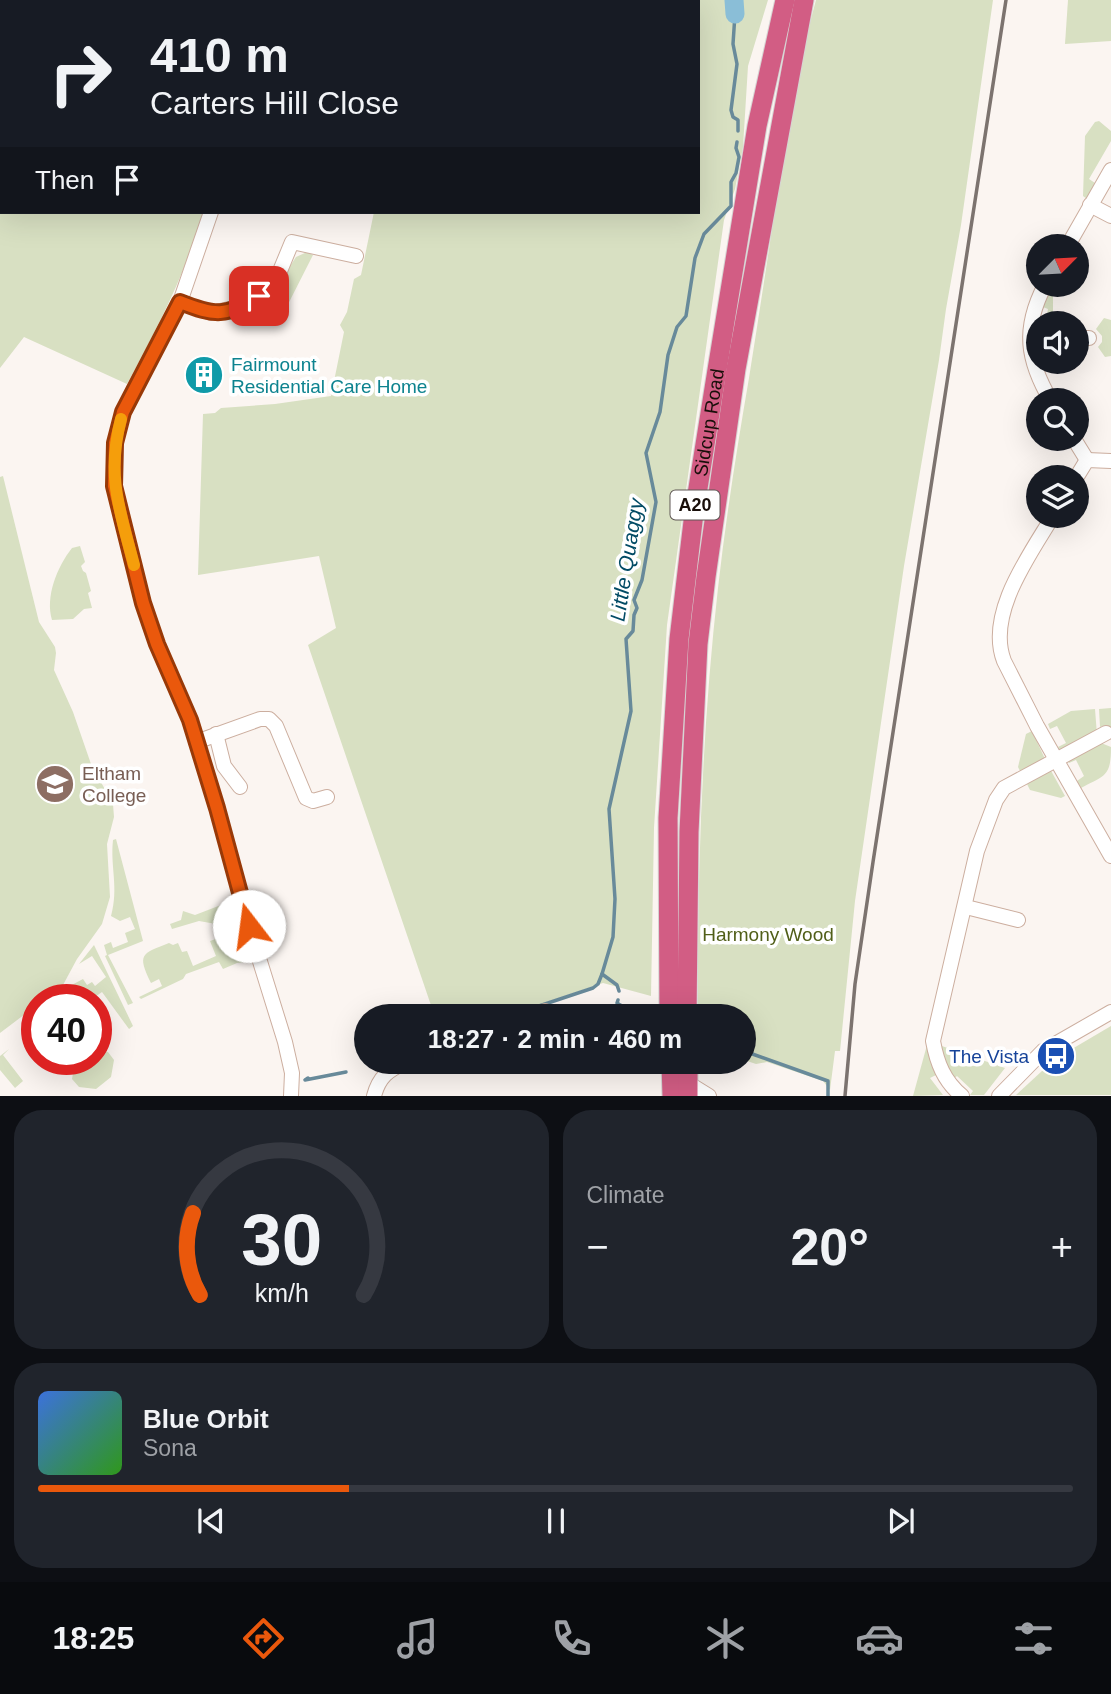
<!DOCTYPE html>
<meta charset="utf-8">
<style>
body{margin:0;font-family:Arial,sans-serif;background:#20242c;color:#f1f3f6;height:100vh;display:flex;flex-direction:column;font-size:26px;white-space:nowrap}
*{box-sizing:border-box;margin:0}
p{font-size:23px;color:#9ea1a6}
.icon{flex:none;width:38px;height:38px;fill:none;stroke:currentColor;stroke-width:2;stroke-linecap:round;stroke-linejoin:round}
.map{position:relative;height:1096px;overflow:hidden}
.side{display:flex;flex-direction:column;gap:14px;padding:14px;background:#0d0f14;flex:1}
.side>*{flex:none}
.top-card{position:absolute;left:0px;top:0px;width:700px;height:214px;box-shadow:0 7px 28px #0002;background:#171b24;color:#f1f3f6;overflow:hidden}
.needle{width:46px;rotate:66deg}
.fabs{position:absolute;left:1026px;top:234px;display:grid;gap:14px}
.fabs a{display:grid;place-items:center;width:63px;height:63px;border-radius:50%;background:#171b24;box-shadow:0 7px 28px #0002;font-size:35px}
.speed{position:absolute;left:21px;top:984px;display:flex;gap:14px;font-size:35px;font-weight:700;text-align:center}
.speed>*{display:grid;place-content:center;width:91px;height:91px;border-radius:50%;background:#171b24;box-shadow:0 7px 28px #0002;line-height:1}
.speed .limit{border:10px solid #d22;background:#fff;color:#111}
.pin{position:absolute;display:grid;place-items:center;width:60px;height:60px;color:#fff;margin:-30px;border-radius:14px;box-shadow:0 4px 10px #0006}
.me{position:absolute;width:77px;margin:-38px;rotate:345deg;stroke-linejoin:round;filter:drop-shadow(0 0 5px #0008)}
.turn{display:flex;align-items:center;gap:24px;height:147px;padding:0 35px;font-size:32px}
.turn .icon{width:91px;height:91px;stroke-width:2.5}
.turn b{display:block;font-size:49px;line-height:60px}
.then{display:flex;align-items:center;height:66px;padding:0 35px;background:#0003;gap:14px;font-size:26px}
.big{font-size:52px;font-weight:700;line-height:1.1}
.side .tile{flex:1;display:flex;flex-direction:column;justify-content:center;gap:10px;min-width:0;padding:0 24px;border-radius:28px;background:#20242c}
.side .dial{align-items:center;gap:0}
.dial svg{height:182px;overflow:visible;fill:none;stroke:#363941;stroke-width:7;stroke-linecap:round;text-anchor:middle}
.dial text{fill:#f1f3f6;stroke:none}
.song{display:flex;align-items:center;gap:21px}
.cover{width:84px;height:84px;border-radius:10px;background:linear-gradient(135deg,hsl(220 70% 55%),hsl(110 70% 35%))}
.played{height:7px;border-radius:4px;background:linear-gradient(90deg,#ea580c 30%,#363941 30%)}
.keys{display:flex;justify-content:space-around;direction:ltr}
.heat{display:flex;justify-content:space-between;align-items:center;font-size:38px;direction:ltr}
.side .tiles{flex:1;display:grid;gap:14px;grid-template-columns:1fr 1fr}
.tile:last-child{grid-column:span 2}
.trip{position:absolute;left:354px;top:1004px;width:402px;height:70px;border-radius:35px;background:#171b24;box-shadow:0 7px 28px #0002;font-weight:700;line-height:70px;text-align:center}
.tab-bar{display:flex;height:112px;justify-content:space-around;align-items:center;background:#090b0e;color:#9ea1a6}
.tab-bar .icon{width:49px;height:49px}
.tab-bar .selected{color:#ea580c}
.tab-bar b{font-size:32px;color:#f1f3f6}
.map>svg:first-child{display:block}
</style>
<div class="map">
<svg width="1111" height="1096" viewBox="0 0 1111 1096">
<rect width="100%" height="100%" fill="#fbf5f1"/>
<!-- green -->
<g fill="#d8e0c2">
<polygon points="263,0 768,0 748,66 743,147 735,189 724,220 667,625 654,828 651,996 603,983 503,1017 435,1017 308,645 336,628 319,556 198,575 203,414 215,413 221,408 275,404 331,396 344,332 340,325 347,312 354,279 361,275 374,212 698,212 698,2"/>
<path d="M816 0H993L961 225 946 309 939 360 904 566 882 716 855 901 840 1051H835L830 1090 823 1081 767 1062 756 1064 744 1060V1017H698C697 874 702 730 718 588 726 517 737 448 749 378 764 285 777 193 792 100L800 60Z"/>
<polygon points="1068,0 1111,0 1111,41 1065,44"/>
<path d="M0 13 2 212H203C186 273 157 329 127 384L24 337 0 368Z"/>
<polygon points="1099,121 1111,131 1111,141 1089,179 1095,183 1087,199 1083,196 1085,136 1095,122"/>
<polygon points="307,252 313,255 280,320 263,322 255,308 271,295 296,257"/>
<polygon points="1051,290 1053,290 1053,324 1045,324 1048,309 1043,307"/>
<polygon points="1104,318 1111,320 1111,356 1105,357 1098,347 1102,342 1102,336 1096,329"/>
<polygon points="3,476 39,622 55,647 56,653 54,670 73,712 91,764 113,804 114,817 107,844 110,897 102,924 77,959 63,985 45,999 37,999 37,1005 0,1033 0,477"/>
<path d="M80 546 85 562 81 566 83 571 86 573 91 591 88 593 92 608 84 609 73 619 52 620C45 597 57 567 72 548Z"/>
<polygon points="1111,708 1111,728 1106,725 1100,727 1099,709"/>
<polygon points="1095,709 1097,735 1062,753 1058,747 1066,743 1057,726 1050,729 1048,724 1071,711"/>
<polygon points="1032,731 1045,759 1021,773 1018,767 1026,734"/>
<path d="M1101 743 1111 747C1111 777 1105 775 1081 788L1077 781 1084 776 1076 760 1069 763 1068 761Z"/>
<polygon points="1050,769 1065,796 1061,798 1030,790 1026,782"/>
<path d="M116 839 143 941 108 955 133 1003 128 1005 105 956 107 955 104 945 111 942 113 948 128 942 125 933 135 929 130 917 120 921 111 916C119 887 110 867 113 840Z"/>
<polygon points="234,900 240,924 222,926 216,921 216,924 199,921 172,929 170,924 181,920 183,911 195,915"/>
<path d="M239 931 245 934 252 961 237 963 223 969 219 962 186 974 183 979 141 999 139 997 162 986 159 979 151 983C137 954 141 954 169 943L173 945 178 943 182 952 187 951 193 966 216 956 210 941Z"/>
<polygon points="94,945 133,1026 129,1029 102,992 92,999 75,999 66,988 83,979 87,985 92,982 95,986 106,977 92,956 79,964"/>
<polygon points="1111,1026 1111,1095 1016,1095 1055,1059"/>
<polygon points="927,1045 936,1075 930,1078 943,1095 913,1096"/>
<polygon points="939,1045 1005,1068 984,1095 970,1095 973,1091 957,1076 952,1080"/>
<polygon points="9,1049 3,1055 23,1081 15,1088 0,1070 0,1056"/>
<polygon points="96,1050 108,1052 114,1060 111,1077 96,1089 79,1087 72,1079 75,1061 79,1059 96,1059"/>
</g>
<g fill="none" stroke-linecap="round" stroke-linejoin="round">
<!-- stream -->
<g stroke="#688a9a" stroke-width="3.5">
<polyline points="735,14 733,44 737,64 731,110 733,117 738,120 738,131"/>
<polyline points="619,991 617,985 602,974 613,937 615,899 609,809 631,711 626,639 633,631 634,615 637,608 634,600 642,580 656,502 646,453 660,412 668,355 677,327 686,316 695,258 704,234 731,206 731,182 736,173 739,157 736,148 737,142"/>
<path d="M618 1000 617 1003C626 1010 639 1010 649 1017"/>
<polyline points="490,1017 539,1006 593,988 598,984 602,974"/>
<polyline points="744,1051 828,1081 828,1096"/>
<polyline points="308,1078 305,1080 346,1072"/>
</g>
<!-- river -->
<polyline stroke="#8abed7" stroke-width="19" points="734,0 735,14"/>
<!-- minor casing -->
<g stroke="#ccae9f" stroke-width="16">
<g id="minor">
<polyline points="254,2 254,0"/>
<polyline points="1090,205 1111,216"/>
<polyline points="211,212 180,302 123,412 115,443 114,486 143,602 157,644 190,720 217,808 249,926 285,1042 292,1073 291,1096"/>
<polyline points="1067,247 1111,170"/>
<path d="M1045 285C1022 329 1027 360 1051 401"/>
<polyline points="180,302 211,313 243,306 259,296 280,271 292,242 356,256"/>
<polyline points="1076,338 1089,338"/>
<polyline points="1074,439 1087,460"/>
<polyline points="1076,478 1087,460 1111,461"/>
<path d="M1053 516C1029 556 986 614 1004 661L1037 726 1111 856"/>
<polyline points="216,734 224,766 240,787"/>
<polyline points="196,742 260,719 269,719 276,726 306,798 313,801 327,797"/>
<polyline points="966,907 1018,920"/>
<polyline points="528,1017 545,1011"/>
<polyline points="688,1083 709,1096"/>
<path d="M374 1096C379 1077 388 1070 406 1062"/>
<path d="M962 1096C944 1081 937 1063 933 1041L977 851 996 800 1004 788 1106 733"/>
<polyline points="999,1096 1043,1051 1111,1012"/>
</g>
</g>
<!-- highway casing -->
<g stroke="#d6d4d3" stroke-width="21">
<g id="highway">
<path id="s1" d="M669 1017 668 818 679 639 694 513 717 370 757 126 785 0"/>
<polyline points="687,1017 689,832 698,644 706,577 736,369 804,0"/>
<polyline points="671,1062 672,1096"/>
<polyline points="688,1062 688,1096"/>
</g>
</g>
<!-- minor -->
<use href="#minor" stroke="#fff" stroke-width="14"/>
<!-- highway -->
<use href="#highway" stroke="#d25d84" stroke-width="19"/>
<!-- rail -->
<polyline stroke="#7c736f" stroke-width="3.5" points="845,1096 855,984 873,862 1006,0"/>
</g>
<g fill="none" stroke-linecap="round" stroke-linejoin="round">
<!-- route casing -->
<g stroke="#983908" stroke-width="18">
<path id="route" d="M249 926 217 808 190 720 157 644 143 603 114 486 115 443 123 412 180 302C215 316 226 317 259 296"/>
</g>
<!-- route -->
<use href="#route" stroke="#ea580c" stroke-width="12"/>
<!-- slow -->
<path stroke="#f59e0b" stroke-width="12" d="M121 419C106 476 120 511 134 565"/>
</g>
<!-- icons -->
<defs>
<g id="building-disc" transform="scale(2.0125)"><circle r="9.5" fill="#0f9aa8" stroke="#fff"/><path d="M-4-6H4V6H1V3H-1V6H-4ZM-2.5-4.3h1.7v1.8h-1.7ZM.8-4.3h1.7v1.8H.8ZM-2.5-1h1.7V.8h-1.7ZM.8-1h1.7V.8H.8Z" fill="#fff"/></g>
<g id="school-disc" transform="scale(2.0125)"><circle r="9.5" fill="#8d6e63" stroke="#fff"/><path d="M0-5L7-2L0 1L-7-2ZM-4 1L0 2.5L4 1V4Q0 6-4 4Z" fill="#fff"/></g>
<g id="bus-disc" transform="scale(2.0125)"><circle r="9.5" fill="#1a4fb4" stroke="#fff"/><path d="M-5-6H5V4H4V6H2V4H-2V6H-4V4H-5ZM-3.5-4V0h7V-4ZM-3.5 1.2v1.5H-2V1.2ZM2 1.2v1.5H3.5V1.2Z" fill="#fff"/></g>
</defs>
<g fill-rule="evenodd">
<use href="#building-disc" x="204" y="375"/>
<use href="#school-disc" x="55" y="784"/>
<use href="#bus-disc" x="1056" y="1056"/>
</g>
<g text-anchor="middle" stroke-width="7" stroke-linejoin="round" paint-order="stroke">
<!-- shield labels -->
<rect fill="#fff" stroke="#5e5754" stroke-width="2" x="670.5" y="490.5" width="49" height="29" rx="5"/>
<g font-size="18" font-weight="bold" fill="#190f0a">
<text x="695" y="511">A20</text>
</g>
<!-- culture labels -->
<g font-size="19" fill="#0d838f" stroke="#fff" text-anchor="start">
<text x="231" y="371">Fairmount<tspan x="231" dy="22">Residential Care Home</tspan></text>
</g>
<!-- street labels -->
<g font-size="19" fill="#190f0a" stroke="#fff">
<text dy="7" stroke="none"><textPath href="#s1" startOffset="597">Sidcup Road</textPath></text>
</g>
<!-- education labels -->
<g font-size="19" fill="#785e54" stroke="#fff" text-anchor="start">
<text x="82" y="780">Eltham<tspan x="82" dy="22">College</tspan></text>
</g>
<!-- park labels -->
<g font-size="19" fill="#515f19" stroke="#fff">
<text x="768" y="941">Harmony Wood</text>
</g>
<!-- transit labels -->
<g font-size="19" fill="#164399" stroke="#fff" text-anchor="end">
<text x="1029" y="1063">The Vista</text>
</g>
<!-- water labels -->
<g font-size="21" font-style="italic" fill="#024b65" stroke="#fff">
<text transform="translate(627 560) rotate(-81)" y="7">Little Quaggy</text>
</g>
</g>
</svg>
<div class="fabs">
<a><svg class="needle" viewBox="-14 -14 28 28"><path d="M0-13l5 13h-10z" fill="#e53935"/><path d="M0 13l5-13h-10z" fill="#9ea1a6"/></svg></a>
<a><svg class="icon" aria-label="sound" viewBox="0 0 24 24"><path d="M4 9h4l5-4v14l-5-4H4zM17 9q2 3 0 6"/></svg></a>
<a><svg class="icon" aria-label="search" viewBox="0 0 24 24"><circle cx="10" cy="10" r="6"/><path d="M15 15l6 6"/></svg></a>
<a><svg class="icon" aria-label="layers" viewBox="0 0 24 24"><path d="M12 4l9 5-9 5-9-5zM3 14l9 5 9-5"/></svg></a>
</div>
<div class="speed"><div class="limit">40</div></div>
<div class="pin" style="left:259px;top:296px;background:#d93025"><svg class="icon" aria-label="arrive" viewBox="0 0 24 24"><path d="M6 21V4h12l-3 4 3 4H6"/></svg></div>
<svg class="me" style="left:249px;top:926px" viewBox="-20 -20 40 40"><circle r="19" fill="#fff"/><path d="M0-13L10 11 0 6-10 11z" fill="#ea580c"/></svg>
<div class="trip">18:27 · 2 min · 460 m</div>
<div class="top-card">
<div class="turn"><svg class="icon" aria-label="right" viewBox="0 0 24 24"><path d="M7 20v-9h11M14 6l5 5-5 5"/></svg><div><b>410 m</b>Carters Hill Close</div></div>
<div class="then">Then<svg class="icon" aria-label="arrive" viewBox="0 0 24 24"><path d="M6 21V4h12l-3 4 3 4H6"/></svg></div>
</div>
</div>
<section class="side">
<div class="tiles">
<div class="tile dial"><svg viewBox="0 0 100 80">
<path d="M14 69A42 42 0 1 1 86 69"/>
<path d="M14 69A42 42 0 0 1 11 33" stroke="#ea580c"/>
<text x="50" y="56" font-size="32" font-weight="700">30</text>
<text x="50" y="72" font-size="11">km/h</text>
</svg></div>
<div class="tile"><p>Climate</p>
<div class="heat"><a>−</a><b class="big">20°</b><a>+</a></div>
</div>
<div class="tile">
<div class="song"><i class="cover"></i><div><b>Blue Orbit</b><p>Sona</p></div></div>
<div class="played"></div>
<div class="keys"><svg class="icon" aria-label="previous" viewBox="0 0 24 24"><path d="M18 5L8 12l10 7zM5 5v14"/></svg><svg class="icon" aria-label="pause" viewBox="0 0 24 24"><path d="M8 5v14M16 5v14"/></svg><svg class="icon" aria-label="next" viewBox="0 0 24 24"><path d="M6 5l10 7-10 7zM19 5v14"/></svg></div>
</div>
</div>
</section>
<nav class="tab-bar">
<b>18:25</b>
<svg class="icon selected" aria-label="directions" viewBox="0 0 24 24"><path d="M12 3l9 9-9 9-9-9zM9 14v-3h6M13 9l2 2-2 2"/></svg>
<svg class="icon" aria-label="music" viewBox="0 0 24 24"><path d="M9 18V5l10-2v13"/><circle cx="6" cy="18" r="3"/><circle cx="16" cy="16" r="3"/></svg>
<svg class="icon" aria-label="phone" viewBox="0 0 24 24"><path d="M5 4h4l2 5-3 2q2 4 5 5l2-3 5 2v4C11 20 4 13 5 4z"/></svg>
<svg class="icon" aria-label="climate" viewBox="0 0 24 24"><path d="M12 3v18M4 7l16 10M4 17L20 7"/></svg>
<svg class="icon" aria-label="car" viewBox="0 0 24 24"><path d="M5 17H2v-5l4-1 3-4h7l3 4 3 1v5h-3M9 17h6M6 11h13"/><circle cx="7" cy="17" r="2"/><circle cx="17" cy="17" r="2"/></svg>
<svg class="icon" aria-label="filters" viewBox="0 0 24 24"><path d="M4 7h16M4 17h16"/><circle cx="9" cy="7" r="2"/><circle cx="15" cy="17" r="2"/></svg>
</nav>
